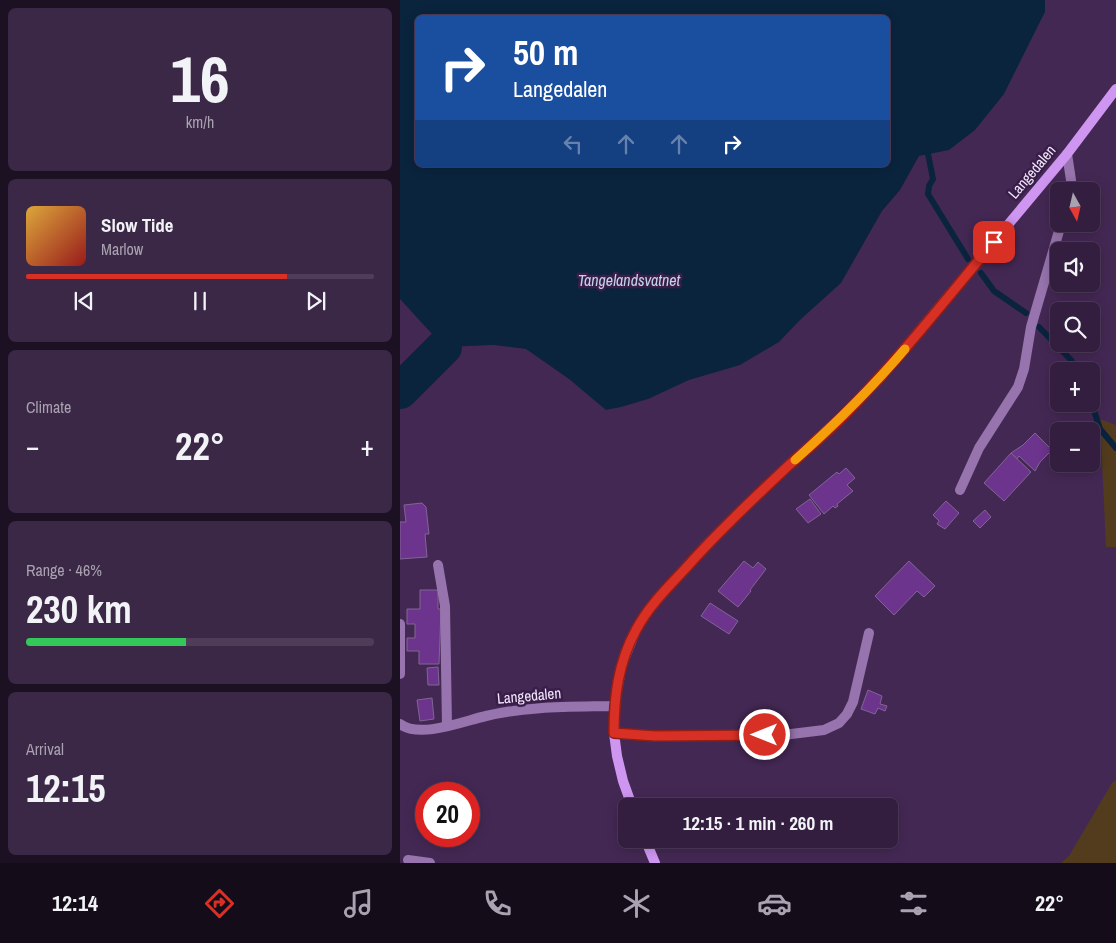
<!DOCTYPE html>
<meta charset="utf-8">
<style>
body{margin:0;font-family:"Archivo Narrow",sans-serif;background:#3b2746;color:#f1f3f6;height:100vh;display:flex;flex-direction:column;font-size:19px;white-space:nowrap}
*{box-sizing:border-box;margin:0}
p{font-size:16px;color:#a9a2b0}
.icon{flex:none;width:28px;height:28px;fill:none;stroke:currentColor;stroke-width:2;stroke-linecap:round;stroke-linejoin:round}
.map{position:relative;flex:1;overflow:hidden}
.panel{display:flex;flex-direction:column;gap:8px;padding:8px;background:#1c1023;width:400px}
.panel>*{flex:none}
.guide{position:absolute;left:15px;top:15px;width:475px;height:152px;border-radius:8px;box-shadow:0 2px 12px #0003,0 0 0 1px #4e3c59;background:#1a4fa0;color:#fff;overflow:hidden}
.needle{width:32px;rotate:172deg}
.buttons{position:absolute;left:650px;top:182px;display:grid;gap:10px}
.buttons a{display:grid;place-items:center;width:50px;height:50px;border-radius:8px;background:#331e3f;box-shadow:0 2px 12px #0003,0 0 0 1px #4e3c59;font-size:25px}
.speed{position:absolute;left:15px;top:782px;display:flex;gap:10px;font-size:25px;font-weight:700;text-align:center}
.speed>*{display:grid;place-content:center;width:65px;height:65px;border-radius:50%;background:#331e3f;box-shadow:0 2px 12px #0003,0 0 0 1px #4e3c59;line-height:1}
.speed .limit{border:8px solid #d22;background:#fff;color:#111}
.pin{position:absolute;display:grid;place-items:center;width:42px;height:42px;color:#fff;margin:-21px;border-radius:10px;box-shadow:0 2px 8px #0006}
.me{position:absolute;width:55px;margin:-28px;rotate:270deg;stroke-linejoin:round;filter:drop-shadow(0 0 4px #0008)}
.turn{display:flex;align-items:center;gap:18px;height:105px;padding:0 15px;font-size:22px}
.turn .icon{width:65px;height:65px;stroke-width:2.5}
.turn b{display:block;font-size:35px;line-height:42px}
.lanes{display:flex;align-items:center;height:48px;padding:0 15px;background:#0003;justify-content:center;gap:25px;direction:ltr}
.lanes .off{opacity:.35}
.big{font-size:38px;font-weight:700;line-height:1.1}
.panel .widget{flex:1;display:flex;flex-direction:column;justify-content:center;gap:8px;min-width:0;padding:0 18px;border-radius:8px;background:#3b2746}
.panel .dial{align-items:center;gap:0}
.dial b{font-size:65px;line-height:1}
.song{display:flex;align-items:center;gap:15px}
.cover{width:60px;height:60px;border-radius:8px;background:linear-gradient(135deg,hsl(40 70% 55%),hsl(0 70% 35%))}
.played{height:5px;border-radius:2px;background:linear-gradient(90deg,#d93025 75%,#4e3c59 75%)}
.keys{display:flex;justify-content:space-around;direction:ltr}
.heat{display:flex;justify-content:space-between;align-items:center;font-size:28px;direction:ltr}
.charge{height:8px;border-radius:4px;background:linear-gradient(90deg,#34c759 46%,#4e3c59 0)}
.trip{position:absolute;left:218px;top:798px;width:280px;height:50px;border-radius:8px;background:#331e3f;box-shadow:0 2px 12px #0003,0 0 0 1px #4e3c59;font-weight:700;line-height:50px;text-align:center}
.dock{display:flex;height:80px;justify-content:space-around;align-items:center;background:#140c19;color:#a9a2b0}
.dock .icon{width:35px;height:35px}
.dock .selected{color:#d93025}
.dock b{font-size:22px;color:#f1f3f6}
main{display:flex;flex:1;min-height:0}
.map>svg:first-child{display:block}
</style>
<main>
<section class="panel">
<div class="widget dial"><b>16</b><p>km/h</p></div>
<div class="widget">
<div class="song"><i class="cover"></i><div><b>Slow Tide</b><p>Marlow</p></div></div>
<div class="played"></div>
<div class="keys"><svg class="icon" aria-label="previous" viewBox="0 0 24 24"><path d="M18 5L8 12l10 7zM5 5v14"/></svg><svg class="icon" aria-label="pause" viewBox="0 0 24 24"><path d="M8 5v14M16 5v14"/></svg><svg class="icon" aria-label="next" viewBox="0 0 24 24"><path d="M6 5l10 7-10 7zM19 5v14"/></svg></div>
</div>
<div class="widget"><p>Climate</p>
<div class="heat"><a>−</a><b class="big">22°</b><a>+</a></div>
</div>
<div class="widget"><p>Range · 46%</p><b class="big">230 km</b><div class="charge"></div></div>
<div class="widget"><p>Arrival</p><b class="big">12:15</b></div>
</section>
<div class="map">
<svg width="716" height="863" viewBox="0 0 716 863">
<rect width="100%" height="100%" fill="#442854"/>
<!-- green -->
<g fill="#533c1d">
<polygon points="700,419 716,425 716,547 706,547"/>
<polygon points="716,780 716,863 661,863 669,856 712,783"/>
</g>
<!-- water -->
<path fill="#0a243e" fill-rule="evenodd" d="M0 0H645V12L604 94 575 130 549 150 519 156 500 190 482 211 441 283 400 320 379 342 340 365 289 380 248 399 221 407 206 410 169 379 126 349 94 345 44 347 0 299ZM18 18H488V165H18Z"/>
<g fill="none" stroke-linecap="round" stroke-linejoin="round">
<!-- stream -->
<g stroke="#0a243e" stroke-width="6">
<polyline points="528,154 533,179 529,186 528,194 568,259"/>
<polyline points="581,273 594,291 626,313"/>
<polyline points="639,327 671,360 677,371"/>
<polyline points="691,401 700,429 716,448"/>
</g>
<!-- river -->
<polyline stroke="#0a243e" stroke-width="36" points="0,391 44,347"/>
</g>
<!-- building -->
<g fill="#6c348c" stroke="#816495">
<polygon points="635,433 652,450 640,462 635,471 619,456 617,459 611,453 623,445"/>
<polygon points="611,453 631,472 604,501 584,483"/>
<polygon points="446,468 455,478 447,485 453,491 437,504 438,506 435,508 433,506 424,514 409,495 437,472 439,474"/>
<polygon points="410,499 421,514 408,523 396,509"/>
<polygon points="546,501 559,513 545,529 537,524 539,521 533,515"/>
<polygon points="22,503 26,507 29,534 25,534 27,557 0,559 0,522 6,522 4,505"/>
<polygon points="585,510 591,517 580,528 573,521"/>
<polygon points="344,561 353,568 358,562 366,569 350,590 351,591 338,607 318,591"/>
<polygon points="509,561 535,586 524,597 517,591 494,615 475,596"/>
<polygon points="20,590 38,590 38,609 41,609 39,664 19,664 19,651 7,651 7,638 15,638 15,624 7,624 7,609 20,609"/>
<polygon points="310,603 338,621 329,634 301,616"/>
<polygon points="38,667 39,685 28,685 27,668"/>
<polygon points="468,690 482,696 480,704 487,706 485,711 478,708 475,714 461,709"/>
<polygon points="32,698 34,719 20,721 17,700"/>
</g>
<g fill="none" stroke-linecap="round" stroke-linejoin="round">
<!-- lane -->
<g stroke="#9774ad" stroke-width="10">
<polyline points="667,154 671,180 670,191"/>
<polyline points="560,490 579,448 618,387 624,369 631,327 661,224"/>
<polyline points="38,565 45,606 47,726"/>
<polyline points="0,624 0,674"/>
<path d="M0 724C20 739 64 721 86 716 128 706 171 707 214 706"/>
<polyline points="214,733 255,736 383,735 424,730 439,723 447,714 453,702 469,633"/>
</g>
<!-- street -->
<polyline stroke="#9774ad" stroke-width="10" points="8,860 30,863"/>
<!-- secondary -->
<g stroke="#ce96f1" stroke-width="10">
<polyline points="232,806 223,781 217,756 214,733 214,706 222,664 236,630 250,608 308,543 376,477 446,413 480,378 667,154 716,89"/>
<polyline points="245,839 255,863"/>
</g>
</g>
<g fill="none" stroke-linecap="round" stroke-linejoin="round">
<!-- route casing -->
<g stroke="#8d1f18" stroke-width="12">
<path id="route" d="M365 735 255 736 214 733C214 697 218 663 236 630 248 607 267 588 285 569 317 533 352 500 387 467 407 449 429 431 448 411 500 358 546 299 594 242"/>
</g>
<!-- route -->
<use href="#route" stroke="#d93025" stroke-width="9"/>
<!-- slow -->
<path stroke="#f59e0b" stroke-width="9" d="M395 460C434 425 471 389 505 349"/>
</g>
<g text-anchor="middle" stroke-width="5" stroke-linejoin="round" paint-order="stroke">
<!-- street labels -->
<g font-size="15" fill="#f3e6fc" stroke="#391e49">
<text transform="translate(632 172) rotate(-50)" y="5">Langedalen</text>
<text transform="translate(129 696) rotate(-5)" y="5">Langedalen</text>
</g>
<!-- water labels -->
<g font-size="16" font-style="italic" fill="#c3d5ea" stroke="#391e49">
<text x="229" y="286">Tangelandsvatnet</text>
</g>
</g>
</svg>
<div class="buttons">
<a><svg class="needle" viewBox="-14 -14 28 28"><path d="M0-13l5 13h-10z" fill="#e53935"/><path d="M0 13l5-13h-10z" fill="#a9a2b0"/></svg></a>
<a><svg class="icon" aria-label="sound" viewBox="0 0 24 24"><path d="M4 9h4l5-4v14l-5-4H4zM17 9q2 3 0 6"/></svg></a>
<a><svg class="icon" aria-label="search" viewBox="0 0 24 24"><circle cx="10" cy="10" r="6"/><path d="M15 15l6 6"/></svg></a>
<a>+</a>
<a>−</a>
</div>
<div class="speed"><div class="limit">20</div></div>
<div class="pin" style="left:594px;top:242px;background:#d93025"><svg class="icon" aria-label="arrive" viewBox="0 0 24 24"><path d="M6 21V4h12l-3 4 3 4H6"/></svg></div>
<svg class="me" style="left:365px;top:735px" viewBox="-20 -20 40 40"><circle r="17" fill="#d93025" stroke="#fff" stroke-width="3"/><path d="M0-11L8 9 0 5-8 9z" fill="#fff"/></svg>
<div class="trip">12:15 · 1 min · 260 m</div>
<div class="guide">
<div class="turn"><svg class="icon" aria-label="right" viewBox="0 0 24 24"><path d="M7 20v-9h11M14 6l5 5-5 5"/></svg><div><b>50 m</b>Langedalen</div></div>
<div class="lanes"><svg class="icon off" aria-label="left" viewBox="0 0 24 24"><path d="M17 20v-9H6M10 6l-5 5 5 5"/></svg><svg class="icon off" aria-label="ahead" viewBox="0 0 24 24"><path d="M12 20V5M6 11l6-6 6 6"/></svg><svg class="icon off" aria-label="ahead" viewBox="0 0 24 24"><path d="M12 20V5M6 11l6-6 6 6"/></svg><svg class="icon" aria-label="right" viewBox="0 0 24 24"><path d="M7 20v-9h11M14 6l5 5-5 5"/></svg></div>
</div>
</div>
</main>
<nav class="dock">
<b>12:14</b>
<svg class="icon selected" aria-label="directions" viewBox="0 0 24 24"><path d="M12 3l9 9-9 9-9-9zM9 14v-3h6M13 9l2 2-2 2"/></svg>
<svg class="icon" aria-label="music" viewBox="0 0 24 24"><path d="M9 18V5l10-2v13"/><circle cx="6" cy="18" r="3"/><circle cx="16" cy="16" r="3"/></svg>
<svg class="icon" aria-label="phone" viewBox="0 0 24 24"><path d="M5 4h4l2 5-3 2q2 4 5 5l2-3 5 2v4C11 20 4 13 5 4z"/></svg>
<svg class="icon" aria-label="climate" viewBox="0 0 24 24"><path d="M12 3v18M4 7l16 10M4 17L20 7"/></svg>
<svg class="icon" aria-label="car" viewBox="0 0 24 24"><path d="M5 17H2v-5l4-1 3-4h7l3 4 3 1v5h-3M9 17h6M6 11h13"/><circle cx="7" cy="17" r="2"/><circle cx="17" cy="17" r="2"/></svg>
<svg class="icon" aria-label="filters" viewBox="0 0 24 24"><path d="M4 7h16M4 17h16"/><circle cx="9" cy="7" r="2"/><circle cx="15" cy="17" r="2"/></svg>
<b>22°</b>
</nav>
